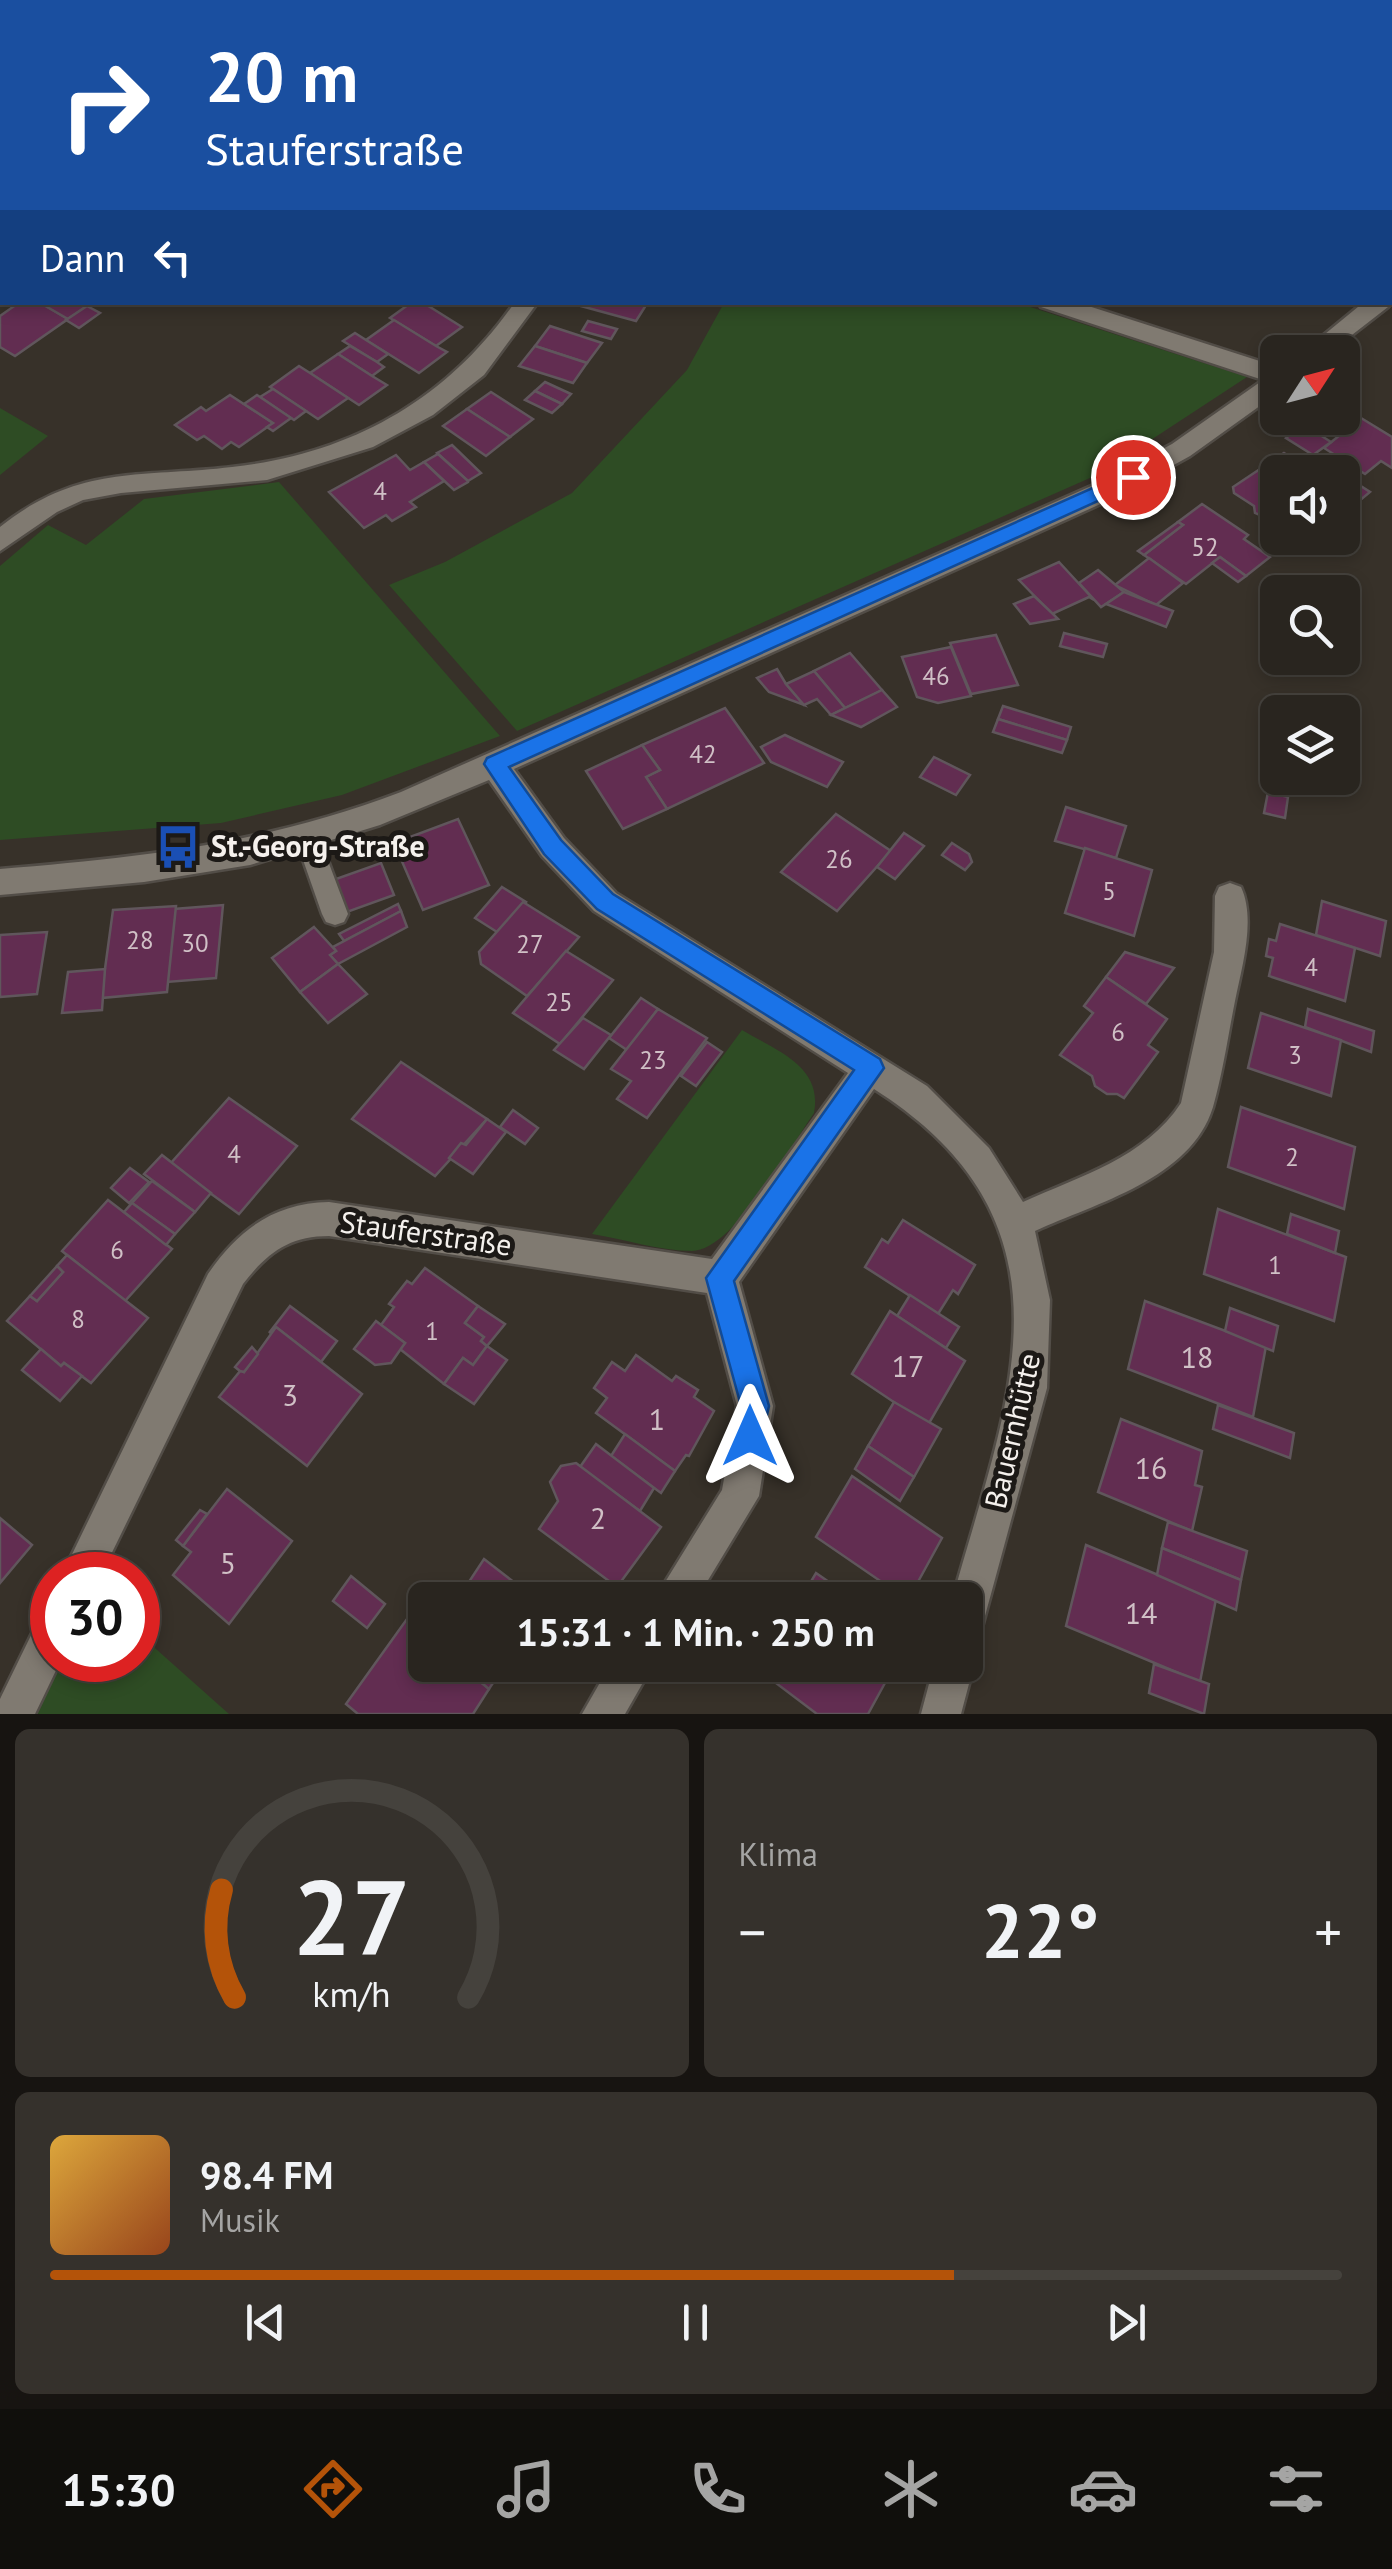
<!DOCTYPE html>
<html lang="de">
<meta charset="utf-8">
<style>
body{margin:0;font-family:"PT Sans",sans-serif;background:#35312c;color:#f1f3f6;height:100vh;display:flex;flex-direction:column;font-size:38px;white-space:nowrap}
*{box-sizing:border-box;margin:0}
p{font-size:32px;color:#a5a5a4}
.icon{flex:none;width:55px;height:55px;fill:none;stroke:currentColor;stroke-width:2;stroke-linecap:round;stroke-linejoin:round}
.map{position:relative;height:1714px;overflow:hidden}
.panel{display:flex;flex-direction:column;gap:15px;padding:15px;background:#171411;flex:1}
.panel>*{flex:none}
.guide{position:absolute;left:0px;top:0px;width:1392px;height:305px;box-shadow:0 5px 15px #0003,0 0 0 2px #45423d;background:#1a4fa0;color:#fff;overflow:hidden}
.needle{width:65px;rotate:54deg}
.fabs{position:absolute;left:1260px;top:335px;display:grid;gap:20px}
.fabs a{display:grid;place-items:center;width:100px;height:100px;border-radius:15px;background:#29251f;box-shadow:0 5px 15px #0003,0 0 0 2px #45423d;font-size:50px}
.speed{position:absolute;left:30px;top:1552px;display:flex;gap:20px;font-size:50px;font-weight:700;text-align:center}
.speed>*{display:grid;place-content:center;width:130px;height:130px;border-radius:50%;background:#29251f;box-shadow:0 5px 15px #0003,0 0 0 2px #45423d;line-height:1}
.speed .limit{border:15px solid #d22;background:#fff;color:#111}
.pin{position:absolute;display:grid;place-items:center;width:85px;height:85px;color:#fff;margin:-42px;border:5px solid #fff;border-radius:50%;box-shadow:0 2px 10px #0007}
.me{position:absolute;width:110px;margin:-55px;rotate:0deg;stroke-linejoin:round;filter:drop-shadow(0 0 8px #0008)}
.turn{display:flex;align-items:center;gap:35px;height:210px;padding:0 40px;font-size:45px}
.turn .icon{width:130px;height:130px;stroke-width:2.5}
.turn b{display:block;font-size:70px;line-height:85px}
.then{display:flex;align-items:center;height:95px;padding:0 40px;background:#0003;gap:20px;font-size:38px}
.big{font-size:75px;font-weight:700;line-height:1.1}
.panel .card{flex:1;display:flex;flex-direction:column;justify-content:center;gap:15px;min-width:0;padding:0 35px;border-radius:15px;background:#35312c}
.panel .dial{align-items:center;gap:0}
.dial svg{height:260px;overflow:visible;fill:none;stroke:#45423d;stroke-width:7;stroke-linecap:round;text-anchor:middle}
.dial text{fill:#f1f3f6;stroke:none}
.song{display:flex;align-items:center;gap:30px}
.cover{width:120px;height:120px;border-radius:15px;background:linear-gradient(135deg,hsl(40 70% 55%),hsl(20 70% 35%))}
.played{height:10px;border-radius:5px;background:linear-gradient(90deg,#b45309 70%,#45423d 70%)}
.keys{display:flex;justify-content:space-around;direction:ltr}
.heat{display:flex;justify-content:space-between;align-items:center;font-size:55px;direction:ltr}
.panel .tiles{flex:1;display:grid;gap:15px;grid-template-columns:1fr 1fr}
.card:last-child{grid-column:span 2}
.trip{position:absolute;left:408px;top:1582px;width:575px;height:100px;border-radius:15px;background:#29251f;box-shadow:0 5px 15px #0003,0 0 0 2px #45423d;font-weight:700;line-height:100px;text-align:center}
.tabs{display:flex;height:160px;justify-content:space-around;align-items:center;background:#100f0c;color:#a5a5a4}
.tabs .icon{width:70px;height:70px}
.tabs .active{color:#b45309}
.tabs b{font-size:45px;color:#f1f3f6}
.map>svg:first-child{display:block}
</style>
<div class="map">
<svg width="1392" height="1714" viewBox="0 0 1392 1714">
<rect width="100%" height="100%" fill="#373129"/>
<!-- green -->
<g fill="#2e4c24">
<polygon points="301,0 1298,0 299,2"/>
<polygon points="724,303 1018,303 1247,377 1099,474 517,731 389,585 445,562 572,493 687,370"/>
<polygon points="0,408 48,436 0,475"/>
<polygon points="279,482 500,736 342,795 221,823 0,840 0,566 48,525 86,545 144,499"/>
<path d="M742 1030C777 1051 823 1066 814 1113 791 1146 733 1251 692 1251 660 1251 624 1239 592 1234Z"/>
<polygon points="138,1633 229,1714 35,1714 61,1660 138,1660"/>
</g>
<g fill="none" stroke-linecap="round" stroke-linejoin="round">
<!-- stream -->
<polygon fill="#689ba1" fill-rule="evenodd" points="311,0 320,0 319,2 310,2"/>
</g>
<!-- building -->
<g fill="#622d51" stroke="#60565c" stroke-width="2.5">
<polygon points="20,302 39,302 68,319 15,356 0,347 0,316"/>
<polygon points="45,302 82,302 87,306 68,319 42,304"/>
<polygon points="412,302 422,302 462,327 436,346 390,318"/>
<polygon points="579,302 648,302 636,321 577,305"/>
<polygon points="87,306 100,313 79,328 66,320"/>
<polygon points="394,320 436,346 447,352 419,373 366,340"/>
<polygon points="588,321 617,329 611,339 582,331"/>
<polygon points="550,326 602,343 587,363 535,346"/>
<polygon points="355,333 388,354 377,362 343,341"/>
<polygon points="350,346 377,362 384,367 372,376 338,354"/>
<polygon points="535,346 587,363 573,383 519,366"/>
<polygon points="338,354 372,376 387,385 359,405 310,373"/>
<polygon points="299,366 310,373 348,398 318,419 270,387"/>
<polygon points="545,382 571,394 562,404 535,391"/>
<polygon points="273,389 306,411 294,420 260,397"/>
<polygon points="535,391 562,404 552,413 525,400"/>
<polygon points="491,392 533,419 510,437 467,409"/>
<polygon points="230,395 273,423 239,447 231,442 222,449 204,436 197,440 175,425 201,407 206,411"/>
<polygon points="257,395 260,397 291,418 273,431 267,427 273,423 244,404"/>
<polygon points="467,409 510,437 486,456 443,426"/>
<polygon points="1361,418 1392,437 1392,468 1381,461 1365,474 1324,448"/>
<polygon points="1303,424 1331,442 1313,455 1286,438"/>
<polygon points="452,445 481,473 468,481 437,453"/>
<polygon points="1284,453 1314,472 1278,472 1276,522 1255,513 1254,506 1234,493 1233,487"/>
<polygon points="438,454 468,481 468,482 454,490 424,462"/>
<polygon points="396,455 410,470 424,462 444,481 410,502 416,507 392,521 386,515 364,528 329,492"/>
<polygon points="1313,455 1340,472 1314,472 1301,464"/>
<polygon points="1342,474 1370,492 1358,502 1342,492"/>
<polygon points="1202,504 1248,535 1244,539 1270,557 1246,576 1220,557 1186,584 1144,555 1183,525 1178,522"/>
<polygon points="1178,522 1183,525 1144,555 1138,551"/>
<polygon points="1220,557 1246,576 1238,582 1212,563"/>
<polygon points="1149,558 1183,583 1156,605 1115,585"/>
<polygon points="1059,562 1094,600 1089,597 1052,614 1019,580"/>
<polygon points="1098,570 1124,592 1101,607 1079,583"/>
<polygon points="1124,592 1173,611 1166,627 1106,604"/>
<polygon points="1034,596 1053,614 1058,619 1030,624 1014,604"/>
<polygon points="1064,633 1107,644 1103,657 1060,646"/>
<polygon points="996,635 1018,685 971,694 950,643"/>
<polygon points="951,647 971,696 938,703 917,697 902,657"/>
<polygon points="850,653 882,690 845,708 814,671"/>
<polygon points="777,669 786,684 804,705 769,692 757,678"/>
<polygon points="814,671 845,708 831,715 817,699 804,705 786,684"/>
<polygon points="882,690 897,707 861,727 831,715"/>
<polygon points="1319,698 1348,707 1343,726 1342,712 1315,712"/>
<polygon points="1003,706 1071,727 1067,740 998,719"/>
<polygon points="725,708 764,763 667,809 646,777 660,770 642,745"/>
<polygon points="998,719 1067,740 1062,753 993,732"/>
<polygon points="785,735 843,762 827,787 771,762 761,747"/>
<polygon points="642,745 660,770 646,777 667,809 623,829 586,771"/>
<polygon points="934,757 970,775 956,795 920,777"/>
<polygon points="1268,792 1288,797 1285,818 1264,813"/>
<polygon points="1066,807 1126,826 1116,858 1055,841"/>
<polygon points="836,814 891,851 837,911 781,872"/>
<polygon points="458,819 489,885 423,910 394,843"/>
<polygon points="904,833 924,846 895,879 877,867"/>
<polygon points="952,843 969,854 972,862 965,870 942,855"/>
<polygon points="1085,848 1152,870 1134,936 1065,913"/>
<polygon points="381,863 394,895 347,912 336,879"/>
<polygon points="502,887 526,902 497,932 475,918"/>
<polygon points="1322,901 1386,921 1380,956 1316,935"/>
<polygon points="523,902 579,937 527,996 481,964 479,952"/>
<polygon points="398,904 401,911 344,941 339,934"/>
<polygon points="223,905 216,978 167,982 174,909"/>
<polygon points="176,906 167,992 101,998 113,910"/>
<polygon points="401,911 407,927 338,964 330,955 336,951 333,947"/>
<polygon points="1280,924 1355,948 1345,1001 1269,976 1273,958 1266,956 1269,939 1276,941"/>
<polygon points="314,927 336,951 330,955 338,964 300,992 272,958"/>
<polygon points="47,932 37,994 0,997 0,935"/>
<polygon points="566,951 613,980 560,1044 513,1013"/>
<polygon points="1125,952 1174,968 1146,1004 1106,977"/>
<polygon points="338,964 367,994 328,1023 300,992"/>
<polygon points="105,969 102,1010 62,1013 68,972"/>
<polygon points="1106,977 1167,1019 1148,1045 1158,1052 1124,1098 1117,1094 1107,1094 1095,1086 1092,1076 1060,1055 1093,1013 1084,1006"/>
<polygon points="641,998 658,1009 627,1050 609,1038"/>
<polygon points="658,1009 707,1038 647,1118 617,1099 631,1081 611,1069"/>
<polygon points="1308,1009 1374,1031 1371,1052 1305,1027"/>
<polygon points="1261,1013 1341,1040 1331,1096 1248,1068"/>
<polygon points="583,1018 611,1035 584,1069 554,1050"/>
<polygon points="707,1042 722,1052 696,1086 681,1076"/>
<polygon points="401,1062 487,1119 435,1176 352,1119"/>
<polygon points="229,1098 297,1146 239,1214 170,1164"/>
<polygon points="1241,1107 1355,1147 1344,1209 1228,1167"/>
<polygon points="513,1110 538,1128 525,1144 500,1127"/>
<polygon points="487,1119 506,1132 473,1174 449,1158 461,1143 466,1145"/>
<polygon points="162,1155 211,1193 195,1212 144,1174"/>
<polygon points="130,1168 149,1182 129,1203 111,1188"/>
<polygon points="152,1181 195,1212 175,1234 132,1203"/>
<polygon points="108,1200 172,1249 125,1301 62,1251"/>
<polygon points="132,1203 175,1234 166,1245 124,1212"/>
<polygon points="1218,1209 1346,1257 1334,1321 1204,1274"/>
<polygon points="1291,1214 1339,1231 1335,1253 1287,1234"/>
<polygon points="903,1220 975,1265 958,1294 953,1290 938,1314 865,1267 882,1239 888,1243"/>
<polygon points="67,1255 148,1318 91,1383 64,1363 61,1366 7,1321 30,1296 37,1301 63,1272 57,1266"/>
<polygon points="57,1266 63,1272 37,1301 30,1296"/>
<polygon points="425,1268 478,1306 465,1323 484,1337 481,1341 487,1346 473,1365 463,1358 444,1384 400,1349 405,1343 381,1325 394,1307 389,1304 407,1281 412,1284"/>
<polygon points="910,1295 959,1327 946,1348 897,1316"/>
<polygon points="1145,1301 1266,1346 1253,1417 1128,1369"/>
<polygon points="290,1306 337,1341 321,1362 276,1327 269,1333"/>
<polygon points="478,1306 505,1324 487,1346 481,1341 484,1337 465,1323"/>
<polygon points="1230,1308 1278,1326 1273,1351 1225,1331"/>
<polygon points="890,1311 965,1361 928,1425 852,1374"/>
<polygon points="376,1321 405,1343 391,1363 375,1365 354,1349"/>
<polygon points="276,1327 362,1394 307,1466 219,1397 241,1370 244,1372"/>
<polygon points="487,1346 507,1360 474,1404 444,1384 463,1358 473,1365"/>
<polygon points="252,1347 258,1354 244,1372 240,1371 235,1367"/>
<polygon points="41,1349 61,1366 64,1363 82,1376 60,1401 22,1370"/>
<polygon points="636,1355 672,1381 676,1376 698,1390 694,1397 714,1411 689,1456 686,1455 675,1471 596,1413 607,1398 594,1388 612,1362 625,1371"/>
<polygon points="894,1402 941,1429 914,1477 868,1446"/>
<polygon points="1218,1405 1294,1433 1290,1458 1213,1429"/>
<polygon points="1121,1419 1202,1451 1195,1485 1202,1487 1192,1531 1098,1492"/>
<polygon points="625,1434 675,1471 661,1493 611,1456"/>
<polygon points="596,1444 654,1488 640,1511 580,1467"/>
<polygon points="868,1446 914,1477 900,1501 855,1469"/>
<polygon points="576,1463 661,1527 617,1587 539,1529 558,1501 550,1482 561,1466"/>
<polygon points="852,1476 942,1538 908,1600 816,1537"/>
<polygon points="227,1489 292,1541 229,1624 173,1575 191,1552 183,1546"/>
<polygon points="200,1510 207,1514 183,1546 176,1540"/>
<polygon points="0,1518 32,1545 0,1583"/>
<polygon points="1168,1522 1247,1551 1241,1580 1162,1548"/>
<polygon points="1086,1545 1216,1599 1200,1682 1066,1626"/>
<polygon points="1162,1548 1241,1580 1236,1610 1157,1575"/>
<polygon points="484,1559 537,1600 457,1600"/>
<polygon points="816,1573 855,1600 800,1600"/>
<polygon points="351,1576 385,1604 367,1628 333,1601"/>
<polygon points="559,1584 580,1600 548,1600"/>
<polygon points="407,1619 425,1633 425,1665 460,1665 489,1689 473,1714 358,1714 346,1704"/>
<polygon points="1154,1664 1209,1684 1204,1714 1149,1693"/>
<polygon points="460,1665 505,1665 489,1689"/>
<polygon points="763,1665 881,1665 891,1672 868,1714 817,1714 760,1671"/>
</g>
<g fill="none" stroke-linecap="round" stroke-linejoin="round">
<!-- lane casing -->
<g stroke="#524d47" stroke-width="5">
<polygon id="lane" points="307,827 316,830 319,837 348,914 344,922 335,925 326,922 322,914 295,837 298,830"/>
</g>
<!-- street casing -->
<g stroke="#524d47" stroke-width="5">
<g id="street">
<polygon points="85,0 111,0 113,2 87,2"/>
<rect x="0" y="104" width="2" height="14"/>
<polygon points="1390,299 1392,302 1388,307 1330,352 1303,352 1364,302 1390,302"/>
<path d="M515 302H538L484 375 433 415 373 447 267 480 121 493 83 500 57 512 0 551V527C79 464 140 478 232 467 351 454 447 400 515 302Z"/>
<path d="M1038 302H1076L1278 367V393L1190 456 1116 497 514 769 564 838 616 893 927 1086 989 1148 1023 1202C1080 1176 1145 1158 1181 1103L1214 952 1215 896 1219 887 1230 883 1241 887C1256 919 1242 967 1235 1001 1228 1036 1223 1072 1213 1107 1191 1179 1096 1203 1035 1231L1050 1300 1047 1388 979 1638 965 1644V1600H952C1007 1403 1088 1225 874 1089L739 1282 773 1406 759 1496 696 1600H654L722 1490 737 1406 707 1293 329 1236C289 1236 267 1253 243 1284L101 1575H62L208 1274C238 1230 274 1203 329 1202L712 1259 848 1073 594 911 542 856 489 780 380 825 250 865 144 882 0 895V869C145 857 264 844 401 792L1098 483 1172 444 1263 380 1041 307Z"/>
<polygon points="52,1615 52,1660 61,1660 35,1714 0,1714 0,1699 38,1621"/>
<polygon points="965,1650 974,1665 961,1714 921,1714 934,1665 965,1665"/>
<polygon points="610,1665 653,1665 625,1714 582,1714"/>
</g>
</g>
<!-- lane -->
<use href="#lane" fill="#807a71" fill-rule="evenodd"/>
<!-- street -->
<use href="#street" fill="#807a71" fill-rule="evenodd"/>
</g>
<!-- route -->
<polygon fill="#1a73e8" stroke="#114b97" stroke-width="2.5" points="1133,470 1143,477 1140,482 509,767 561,840 613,894 880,1059 884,1068 734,1281 769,1406 760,1446 750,1450 740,1446 736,1436 741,1406 706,1278 854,1070 597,909 544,854 484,764 487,758"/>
<!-- icons -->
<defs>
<g id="bus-bare" transform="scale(3.45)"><path d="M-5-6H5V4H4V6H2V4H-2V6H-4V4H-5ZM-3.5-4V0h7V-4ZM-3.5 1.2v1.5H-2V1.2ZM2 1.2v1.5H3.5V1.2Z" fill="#1a4fb4" stroke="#1c1916" stroke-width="2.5" paint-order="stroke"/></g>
</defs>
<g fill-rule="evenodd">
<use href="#bus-bare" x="178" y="847"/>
</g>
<g text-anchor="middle" stroke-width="10" stroke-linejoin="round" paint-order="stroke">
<!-- number labels -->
<g font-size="25" fill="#d0c0c6">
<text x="380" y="500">4</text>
<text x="1205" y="556">52</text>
<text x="936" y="685">46</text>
<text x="703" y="763">42</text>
<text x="839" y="868">26</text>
<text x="1109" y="900">5</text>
<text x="140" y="949">28</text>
<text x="195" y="952">30</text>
<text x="530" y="953">27</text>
<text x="1311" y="976">4</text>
<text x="559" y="1011">25</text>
<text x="1118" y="1041">6</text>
<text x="1295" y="1064">3</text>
<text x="653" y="1069">23</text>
<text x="234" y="1163">4</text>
<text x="1292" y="1166">2</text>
<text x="117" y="1259">6</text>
<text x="1275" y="1274">1</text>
<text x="78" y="1328">8</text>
<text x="432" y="1340">1</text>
</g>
<!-- poi labels -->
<g font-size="30" font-weight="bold" fill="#f5f1ed" stroke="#1c1916" text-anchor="start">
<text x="211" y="857">St.-Georg-Straße</text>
</g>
<!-- street labels -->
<g font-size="30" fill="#f5f1ed" stroke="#1c1916">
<text transform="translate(426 1234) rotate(8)" y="10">Stauferstraße</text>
<text transform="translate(1013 1431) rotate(-77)" y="10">Bauernhütte</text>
</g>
<!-- near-number labels -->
<g font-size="30" fill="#d0c0c6">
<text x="1197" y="1368">18</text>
<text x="908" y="1377">17</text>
<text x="290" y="1406">3</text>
<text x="657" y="1430">1</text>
<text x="1151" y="1479">16</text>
<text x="598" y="1529">2</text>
<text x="228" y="1574">5</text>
<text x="1141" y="1624">14</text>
</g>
</g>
</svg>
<div class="fabs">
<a><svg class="needle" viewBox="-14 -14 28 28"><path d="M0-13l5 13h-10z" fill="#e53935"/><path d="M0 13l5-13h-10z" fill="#a5a5a4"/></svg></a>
<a><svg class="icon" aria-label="sound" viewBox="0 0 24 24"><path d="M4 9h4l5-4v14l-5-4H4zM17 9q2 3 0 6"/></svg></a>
<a><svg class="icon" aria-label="search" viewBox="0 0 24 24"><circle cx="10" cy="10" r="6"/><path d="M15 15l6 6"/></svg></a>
<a><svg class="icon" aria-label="layers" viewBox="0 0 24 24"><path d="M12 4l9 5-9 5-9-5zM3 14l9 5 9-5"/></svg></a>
</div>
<div class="speed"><div class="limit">30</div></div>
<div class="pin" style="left:1133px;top:477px;background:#d93025"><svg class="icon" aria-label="arrive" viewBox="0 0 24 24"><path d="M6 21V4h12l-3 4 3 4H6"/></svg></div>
<svg class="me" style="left:750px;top:1436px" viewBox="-20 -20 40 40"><path d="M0-17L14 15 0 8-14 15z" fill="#1a73e8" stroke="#fff" stroke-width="4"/></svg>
<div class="trip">15:31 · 1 Min. · 250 m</div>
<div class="guide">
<div class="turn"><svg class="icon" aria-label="right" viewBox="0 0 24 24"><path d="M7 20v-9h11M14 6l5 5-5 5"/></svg><div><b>20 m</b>Stauferstraße</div></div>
<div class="then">Dann<svg class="icon" aria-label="left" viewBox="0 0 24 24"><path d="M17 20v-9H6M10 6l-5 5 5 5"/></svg></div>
</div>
</div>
<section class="panel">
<div class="tiles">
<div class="card dial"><svg viewBox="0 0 100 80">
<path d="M14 69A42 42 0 1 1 86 69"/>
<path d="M14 69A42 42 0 0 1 10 36" stroke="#b45309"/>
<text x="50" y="56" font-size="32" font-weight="700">27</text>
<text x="50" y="72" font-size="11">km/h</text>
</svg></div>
<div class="card"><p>Klima</p>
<div class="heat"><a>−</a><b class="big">22°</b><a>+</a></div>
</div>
<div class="card">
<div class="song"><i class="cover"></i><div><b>98.4 FM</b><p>Musik</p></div></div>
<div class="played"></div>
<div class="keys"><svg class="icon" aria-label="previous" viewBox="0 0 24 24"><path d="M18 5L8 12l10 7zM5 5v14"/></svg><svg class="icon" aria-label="pause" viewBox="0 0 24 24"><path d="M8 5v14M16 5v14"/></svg><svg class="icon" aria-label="next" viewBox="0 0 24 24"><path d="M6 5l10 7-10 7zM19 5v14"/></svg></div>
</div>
</div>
</section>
<nav class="tabs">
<b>15:30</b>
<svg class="icon active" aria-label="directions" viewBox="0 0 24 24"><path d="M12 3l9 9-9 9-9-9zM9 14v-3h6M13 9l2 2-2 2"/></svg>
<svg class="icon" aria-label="music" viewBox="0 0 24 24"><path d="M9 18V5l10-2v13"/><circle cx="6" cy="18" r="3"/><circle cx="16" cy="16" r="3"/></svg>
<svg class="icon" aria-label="phone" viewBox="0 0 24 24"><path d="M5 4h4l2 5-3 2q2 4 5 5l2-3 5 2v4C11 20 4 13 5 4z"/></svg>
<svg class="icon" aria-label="climate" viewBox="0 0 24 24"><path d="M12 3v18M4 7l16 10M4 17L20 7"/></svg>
<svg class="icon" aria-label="car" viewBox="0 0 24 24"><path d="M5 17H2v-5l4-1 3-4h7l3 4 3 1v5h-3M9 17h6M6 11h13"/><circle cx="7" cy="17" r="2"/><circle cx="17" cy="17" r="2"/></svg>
<svg class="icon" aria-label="filters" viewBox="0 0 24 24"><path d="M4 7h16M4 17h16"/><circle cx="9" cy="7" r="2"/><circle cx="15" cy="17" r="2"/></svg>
</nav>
